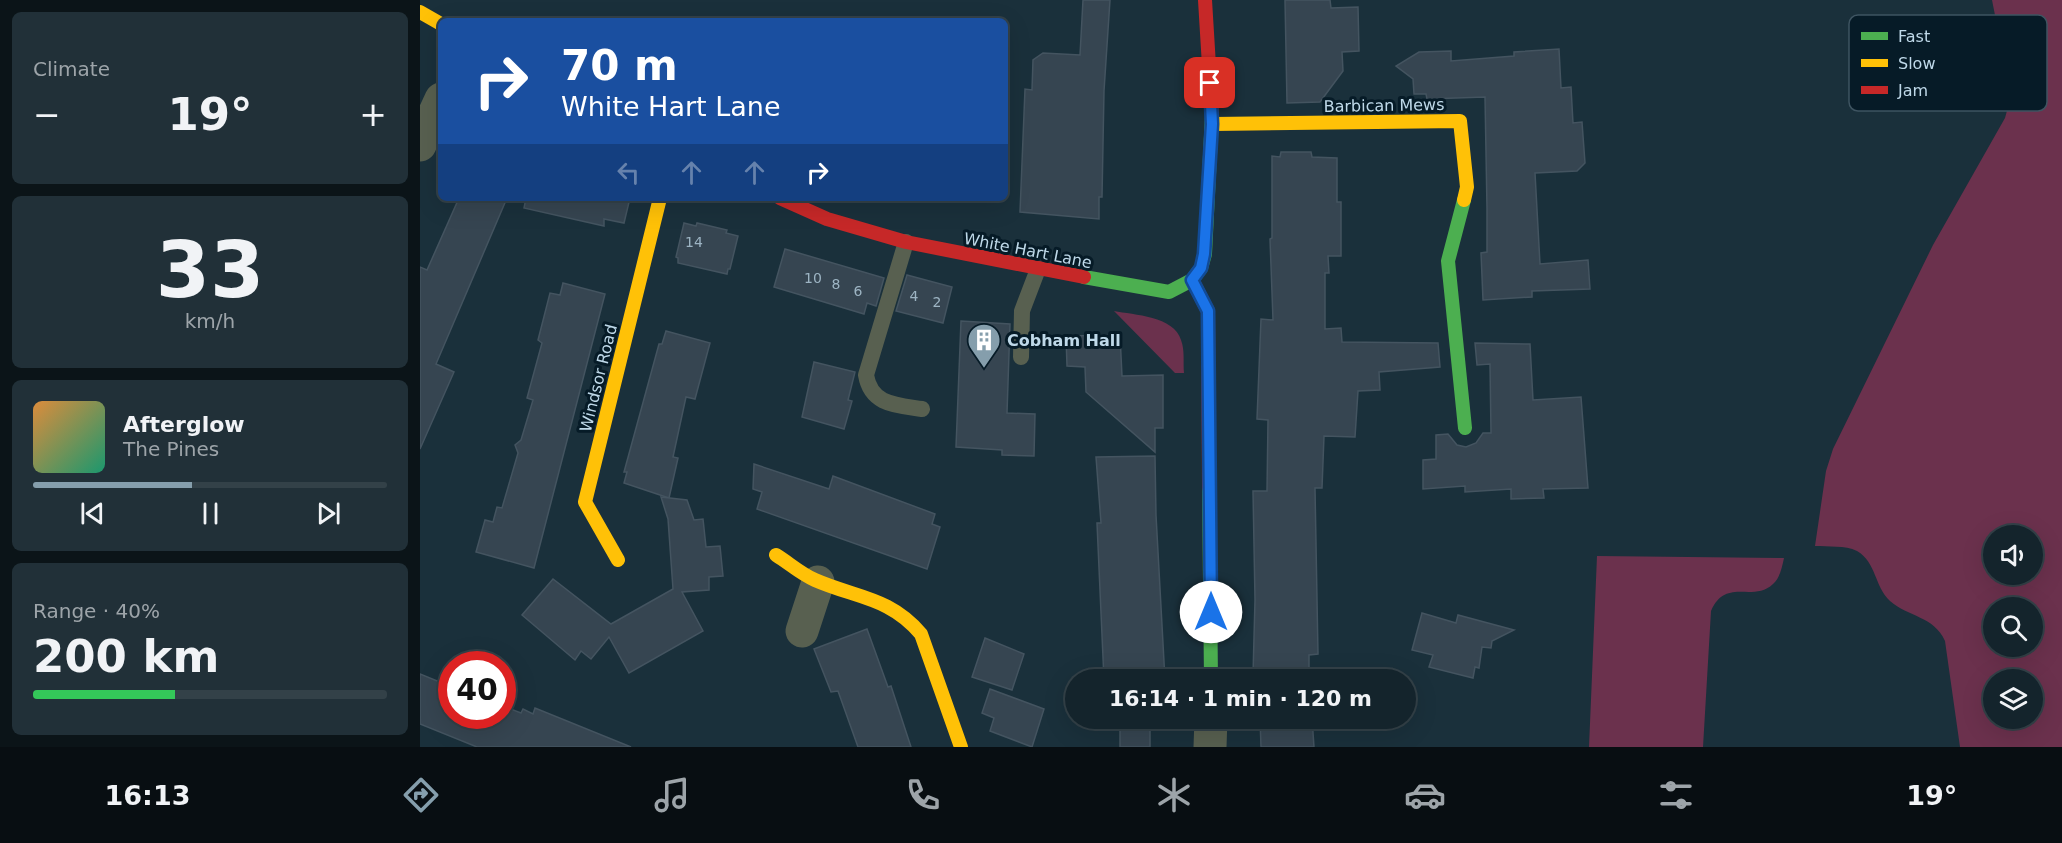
<!DOCTYPE html>
<meta charset="utf-8">
<style>
body{margin:0;font-family:"DejaVu Sans",sans-serif;background:#213038;color:#f1f3f6;height:100vh;display:flex;flex-direction:column;font-size:22px;white-space:nowrap}
*{box-sizing:border-box;margin:0}
p{font-size:20px;color:#9da4a9}
.icon{flex:none;width:33px;height:33px;fill:none;stroke:currentColor;stroke-width:2;stroke-linecap:round;stroke-linejoin:round}
.map{position:relative;flex:1;overflow:hidden}
.panel{display:flex;flex-direction:column;gap:12px;padding:12px;background:#0b1418;width:420px}
.panel>*{flex:none}
.guide{position:absolute;left:18px;top:18px;width:570px;height:183px;border-radius:9px;box-shadow:0 6px 24px #0002,0 0 0 2px #334148;background:#1a4fa0;color:#fff;overflow:hidden}
.tools{position:absolute;left:1563px;top:525px;display:grid;gap:12px}
.tools a{display:grid;place-items:center;width:60px;height:60px;border-radius:50%;background:#14242c;box-shadow:0 6px 24px #0002,0 0 0 2px #334148;font-size:30px}
.speed{position:absolute;left:18px;top:651px;display:flex;gap:12px;font-size:30px;font-weight:700;text-align:center}
.speed>*{display:grid;place-content:center;width:78px;height:78px;border-radius:50%;background:#14242c;box-shadow:0 6px 24px #0002,0 0 0 2px #334148;line-height:1}
.speed .limit{border:9px solid #d22;background:#fff;color:#111}
.pin{position:absolute;display:grid;place-items:center;width:51px;height:51px;color:#fff;margin:-26px;border-radius:12px;box-shadow:0 3px 9px #0006}
.me{position:absolute;width:66px;margin:-33px;rotate:0deg;stroke-linejoin:round;filter:drop-shadow(0 0 4px #0008)}
.turn{display:flex;align-items:center;gap:21px;height:126px;padding:0 24px;font-size:27px}
.turn .icon{width:78px;height:78px;stroke-width:2.5}
.turn b{display:block;font-size:42px;line-height:51px}
.lanes{display:flex;align-items:center;height:57px;padding:0 24px;background:#0003;justify-content:center;gap:30px;direction:ltr}
.lanes .off{opacity:.35}
.big{font-size:45px;font-weight:700;line-height:1.1}
.panel .widget{flex:1;display:flex;flex-direction:column;justify-content:center;gap:9px;min-width:0;padding:0 21px;border-radius:9px;background:#213038}
.panel .dial{align-items:center;gap:0}
.dial b{font-size:78px;line-height:1}
.song{display:flex;align-items:center;gap:18px}
.cover{width:72px;height:72px;border-radius:9px;background:linear-gradient(135deg,hsl(30 70% 55%),hsl(160 70% 35%))}
.played{height:6px;border-radius:3px;background:linear-gradient(90deg,#859eac 45%,#334148 45%)}
.keys{display:flex;justify-content:space-around;direction:ltr}
.heat{display:flex;justify-content:space-between;align-items:center;font-size:33px;direction:ltr}
.charge{height:9px;border-radius:4px;background:linear-gradient(90deg,#34c759 40%,#334148 0)}
.trip{position:absolute;left:645px;top:669px;width:351px;height:60px;border-radius:30px;background:#14242c;box-shadow:0 6px 24px #0002,0 0 0 2px #334148;font-weight:700;line-height:60px;text-align:center}
.menu{display:flex;height:96px;justify-content:space-around;align-items:center;background:#080e12;color:#9da4a9}
.menu .icon{width:42px;height:42px}
.menu .active{color:#859eac}
.menu b{font-size:27px;color:#f1f3f6}
main{display:flex;flex:1;min-height:0}
.map>svg:first-child{display:block}
</style>
<main>
<section class="panel">
<div class="widget"><p>Climate</p>
<div class="heat"><a>−</a><b class="big">19°</b><a>+</a></div>
</div>
<div class="widget dial"><b>33</b><p>km/h</p></div>
<div class="widget">
<div class="song"><i class="cover"></i><div><b>Afterglow</b><p>The Pines</p></div></div>
<div class="played"></div>
<div class="keys"><svg class="icon" aria-label="previous" viewBox="0 0 24 24"><path d="M18 5L8 12l10 7zM5 5v14"/></svg><svg class="icon" aria-label="pause" viewBox="0 0 24 24"><path d="M8 5v14M16 5v14"/></svg><svg class="icon" aria-label="next" viewBox="0 0 24 24"><path d="M6 5l10 7-10 7zM19 5v14"/></svg></div>
</div>
<div class="widget"><p>Range · 40%</p><b class="big">200 km</b><div class="charge"></div></div>
</section>
<div class="map">
<svg width="1642" height="747" viewBox="0 0 1642 747">
<rect width="100%" height="100%" fill="#1a303b"/>
<!-- green -->
<g fill="#6b314d" fill-rule="evenodd">
<path d="M1572 0H1642V747H1540L1525 641C1514 616 1488 617 1470 601 1454 586 1457 563 1437 551 1425 545 1408 547 1395 546L1406 471 1413 449 1513 245 1585 118 1591 96ZM1574 536H1612V574H1574ZM1574 608H1612V646H1574ZM1574 680H1612V718H1574Z"/>
<path d="M694 311C714 315 754 316 761 340 765 350 763 363 764 373H755Z"/>
<path d="M1177 556 1364 558C1362 567 1360 578 1353 584 1333 603 1306 577 1291 611L1283 747H1169Z"/>
</g>
<!-- building -->
<g fill="#364551" stroke="#445460" stroke-width="1.5">
<polygon points="663,0 690,0 684,91 682,197 679,197 679,219 600,212 605,89 612,90 613,60 623,53 660,55"/>
<polygon points="865,0 910,0 911,8 938,7 939,51 922,52 923,71 900,102 867,103"/>
<polygon points="1139,49 1141,88 1151,87 1153,123 1162,122 1165,163 1157,171 1115,173 1120,264 1168,260 1170,289 1112,291 1112,297 1063,300 1061,253 1067,252 1067,209 1065,97 1007,99 1006,94 994,94 993,79 976,66 999,52 1031,51 1031,61 1094,56 1094,52"/>
<polygon points="861,152 891,152 892,157 917,158 917,202 921,202 921,256 908,256 909,273 905,273 905,329 921,328 922,342 1018,343 1020,367 959,372 960,390 938,391 935,437 904,436 902,488 895,488 898,654 889,655 889,680 839,680 839,675 833,675 835,600 833,491 847,491 848,420 837,419 841,319 853,320 850,239 852,238 852,156 860,157"/>
<polygon points="39,198 87,198 16,364 34,372 0,449 0,267 7,270"/>
<polygon points="106,198 210,198 204,223 184,219 184,226 104,208"/>
<polygon points="264,223 276,226 277,223 307,230 306,233 318,236 310,269 308,269 307,274 258,263 258,258 256,257"/>
<polygon points="365,249 464,278 456,306 447,303 444,314 354,287"/>
<polygon points="487,275 532,287 523,323 476,311"/>
<polygon points="143,283 185,294 114,568 56,552 65,520 73,522 77,507 82,508 98,453 95,445 101,440 113,400 107,398 122,343 118,340 130,293 140,295"/>
<polygon points="541,321 590,324 587,413 615,414 614,456 582,455 582,450 536,447"/>
<polygon points="246,331 290,343 275,399 266,397 253,457 258,458 249,498 204,483 207,472 204,472 239,344 242,344"/>
<polygon points="700,335 702,376 743,375 743,428 735,428 735,452 666,392 665,367 647,366 646,336"/>
<polygon points="1055,343 1110,344 1113,400 1161,397 1168,488 1123,489 1124,498 1091,499 1091,489 1045,492 1045,486 1003,489 1003,460 1016,459 1016,435 1028,434 1037,445 1046,447 1056,443 1063,433 1071,433 1070,364 1057,365"/>
<polygon points="394,362 435,372 428,400 432,401 424,429 382,417"/>
<polygon points="735,456 736,515 745,680 684,680 677,523 681,523 676,457"/>
<polygon points="334,464 409,489 413,476 515,514 512,524 520,527 507,569 337,509 342,492 333,489"/>
<polygon points="241,497 267,500 274,520 283,519 286,547 300,546 303,576 289,577 289,590 262,592 283,631 209,673 189,637 171,659 161,651 155,660 102,615 133,579 191,624 253,589 248,519"/>
<polygon points="1002,613 1036,623 1038,615 1094,630 1072,641 1071,648 1062,647 1059,668 1055,667 1053,678 1009,667 1013,655 992,650"/>
<polygon points="447,629 468,687 471,686 491,747 438,747 418,691 411,692 394,649"/>
<polygon points="565,638 604,654 592,690 552,677"/>
<polygon points="0,674 32,687 32,716 82,716 83,706 101,713 103,709 113,714 115,708 211,747 57,747 0,724"/>
<polygon points="570,689 624,709 612,747 570,731 574,718 562,713"/>
<rect x="700" y="718" width="30" height="29"/>
<polygon points="840,718 892,718 894,747 841,747"/>
</g>
<g fill="none" stroke-linecap="round" stroke-linejoin="round">
<!-- lane -->
<g stroke="#586050" stroke-width="16">
<path d="M486 242 446 375C451 405 476 405 502 409"/>
<polyline points="601,357 602,311 618,269"/>
</g>
<!-- street -->
<g stroke="#586050" stroke-width="33">
<polyline points="0,145 21,99"/>
<polyline points="382,631 398,582"/>
<polyline points="790,747 791,718"/>
</g>
<!-- fast -->
<g stroke="#4caf50" stroke-width="14">
<polyline points="1044,200 1028,261 1045,428"/>
<polyline points="664,277 749,292 772,280 781,268 785,254 792,115"/>
<polyline points="789,487 791,680"/>
</g>
<!-- slow -->
<g stroke="#ffc107" stroke-width="14">
<polyline points="0,12 21,24"/>
<polyline points="793,124 1040,121 1047,187 1044,200"/>
<path d="M356 555C369 563 381 574 395 580 436 598 470 597 501 634L541 747"/>
<polyline points="198,560 165,502 240,198"/>
</g>
<!-- jam -->
<g stroke="#c62828" stroke-width="14">
<polyline points="785,0 792,115"/>
<polyline points="360,198 407,219 486,242 664,277"/>
<polyline points="772,280 788,311 789,487"/>
</g>
</g>
<g fill="none" stroke-linecap="round" stroke-linejoin="round">
<!-- route casing -->
<g stroke="#114b97" stroke-width="15">
<polyline id="route" points="790,83 792,124 784,254 781,268 772,280 788,311 791,612"/>
</g>
<!-- route -->
<use href="#route" stroke="#1a73e8" stroke-width="10"/>
</g>
<!-- icons -->
<defs>
<g id="building-pin" transform="scale(1.725)"><path d="M0 17L-7.5 6A9.5 9.5 0 1 1 7.5 6Z" fill="#859eac" stroke="#061b27"/><path d="M-4-6H4V6H1V3H-1V6H-4ZM-2.5-4.3h1.7v1.8h-1.7ZM.8-4.3h1.7v1.8H.8ZM-2.5-1h1.7V.8h-1.7ZM.8-1h1.7V.8H.8Z" fill="#fff"/></g>
</defs>
<g fill-rule="evenodd">
<use href="#building-pin" x="564" y="340"/>
</g>
<g text-anchor="middle" stroke-width="6" stroke-linejoin="round" paint-order="stroke">
<!-- number labels -->
<g font-size="14" fill="#9db4c3">
<text x="274" y="247">14</text>
<text x="393" y="283">10</text>
<text x="416" y="289">8</text>
<text x="438" y="296">6</text>
<text x="494" y="301">4</text>
<text x="517" y="307">2</text>
</g>
<!-- street labels -->
<g font-size="16" fill="#bfd9e9" stroke="#061b27">
<text transform="translate(964 105) rotate(-1)" y="6">Barbican Mews</text>
<text transform="translate(608 250) rotate(11)" y="6">White Hart Lane</text>
<text transform="translate(178 378) rotate(-76)" y="6">Windsor Road</text>
</g>
<!-- poi labels -->
<g font-size="16" font-weight="bold" fill="#bfd9e9" stroke="#061b27" text-anchor="start">
<text x="587" y="346">Cobham Hall</text>
</g>
</g>
<!-- legend -->
<rect x="1429" y="15" width="198" height="96" rx="9" fill="#061b27" stroke="#3e5461" stroke-width="1.5"/>
<rect x="1441" y="32" width="27" height="8" fill="#4caf50"/>
<rect x="1441" y="59" width="27" height="8" fill="#ffc107"/>
<rect x="1441" y="86" width="27" height="8" fill="#c62828"/>
<g font-size="16" fill="#bfd9e9">
<text x="1478" y="42">Fast</text>
<text x="1478" y="69">Slow</text>
<text x="1478" y="96">Jam</text>
</g>
</svg>
<div class="tools">
<a><svg class="icon" aria-label="sound" viewBox="0 0 24 24"><path d="M4 9h4l5-4v14l-5-4H4zM17 9q2 3 0 6"/></svg></a>
<a><svg class="icon" aria-label="search" viewBox="0 0 24 24"><circle cx="10" cy="10" r="6"/><path d="M15 15l6 6"/></svg></a>
<a><svg class="icon" aria-label="layers" viewBox="0 0 24 24"><path d="M12 4l9 5-9 5-9-5zM3 14l9 5 9-5"/></svg></a>
</div>
<div class="speed"><div class="limit">40</div></div>
<div class="pin" style="left:790px;top:83px;background:#d93025"><svg class="icon" aria-label="arrive" viewBox="0 0 24 24"><path d="M6 21V4h12l-3 4 3 4H6"/></svg></div>
<svg class="me" style="left:791px;top:612px" viewBox="-20 -20 40 40"><circle r="19" fill="#fff"/><path d="M0-13L10 11 0 6-10 11z" fill="#1a73e8"/></svg>
<div class="trip">16:14 · 1 min · 120 m</div>
<div class="guide">
<div class="turn"><svg class="icon" aria-label="right" viewBox="0 0 24 24"><path d="M7 20v-9h11M14 6l5 5-5 5"/></svg><div><b>70 m</b>White Hart Lane</div></div>
<div class="lanes"><svg class="icon off" aria-label="left" viewBox="0 0 24 24"><path d="M17 20v-9H6M10 6l-5 5 5 5"/></svg><svg class="icon off" aria-label="ahead" viewBox="0 0 24 24"><path d="M12 20V5M6 11l6-6 6 6"/></svg><svg class="icon off" aria-label="ahead" viewBox="0 0 24 24"><path d="M12 20V5M6 11l6-6 6 6"/></svg><svg class="icon" aria-label="right" viewBox="0 0 24 24"><path d="M7 20v-9h11M14 6l5 5-5 5"/></svg></div>
</div>
</div>
</main>
<nav class="menu">
<b>16:13</b>
<svg class="icon active" aria-label="directions" viewBox="0 0 24 24"><path d="M12 3l9 9-9 9-9-9zM9 14v-3h6M13 9l2 2-2 2"/></svg>
<svg class="icon" aria-label="music" viewBox="0 0 24 24"><path d="M9 18V5l10-2v13"/><circle cx="6" cy="18" r="3"/><circle cx="16" cy="16" r="3"/></svg>
<svg class="icon" aria-label="phone" viewBox="0 0 24 24"><path d="M5 4h4l2 5-3 2q2 4 5 5l2-3 5 2v4C11 20 4 13 5 4z"/></svg>
<svg class="icon" aria-label="climate" viewBox="0 0 24 24"><path d="M12 3v18M4 7l16 10M4 17L20 7"/></svg>
<svg class="icon" aria-label="car" viewBox="0 0 24 24"><path d="M5 17H2v-5l4-1 3-4h7l3 4 3 1v5h-3M9 17h6M6 11h13"/><circle cx="7" cy="17" r="2"/><circle cx="17" cy="17" r="2"/></svg>
<svg class="icon" aria-label="filters" viewBox="0 0 24 24"><path d="M4 7h16M4 17h16"/><circle cx="9" cy="7" r="2"/><circle cx="15" cy="17" r="2"/></svg>
<b>19°</b>
</nav>
